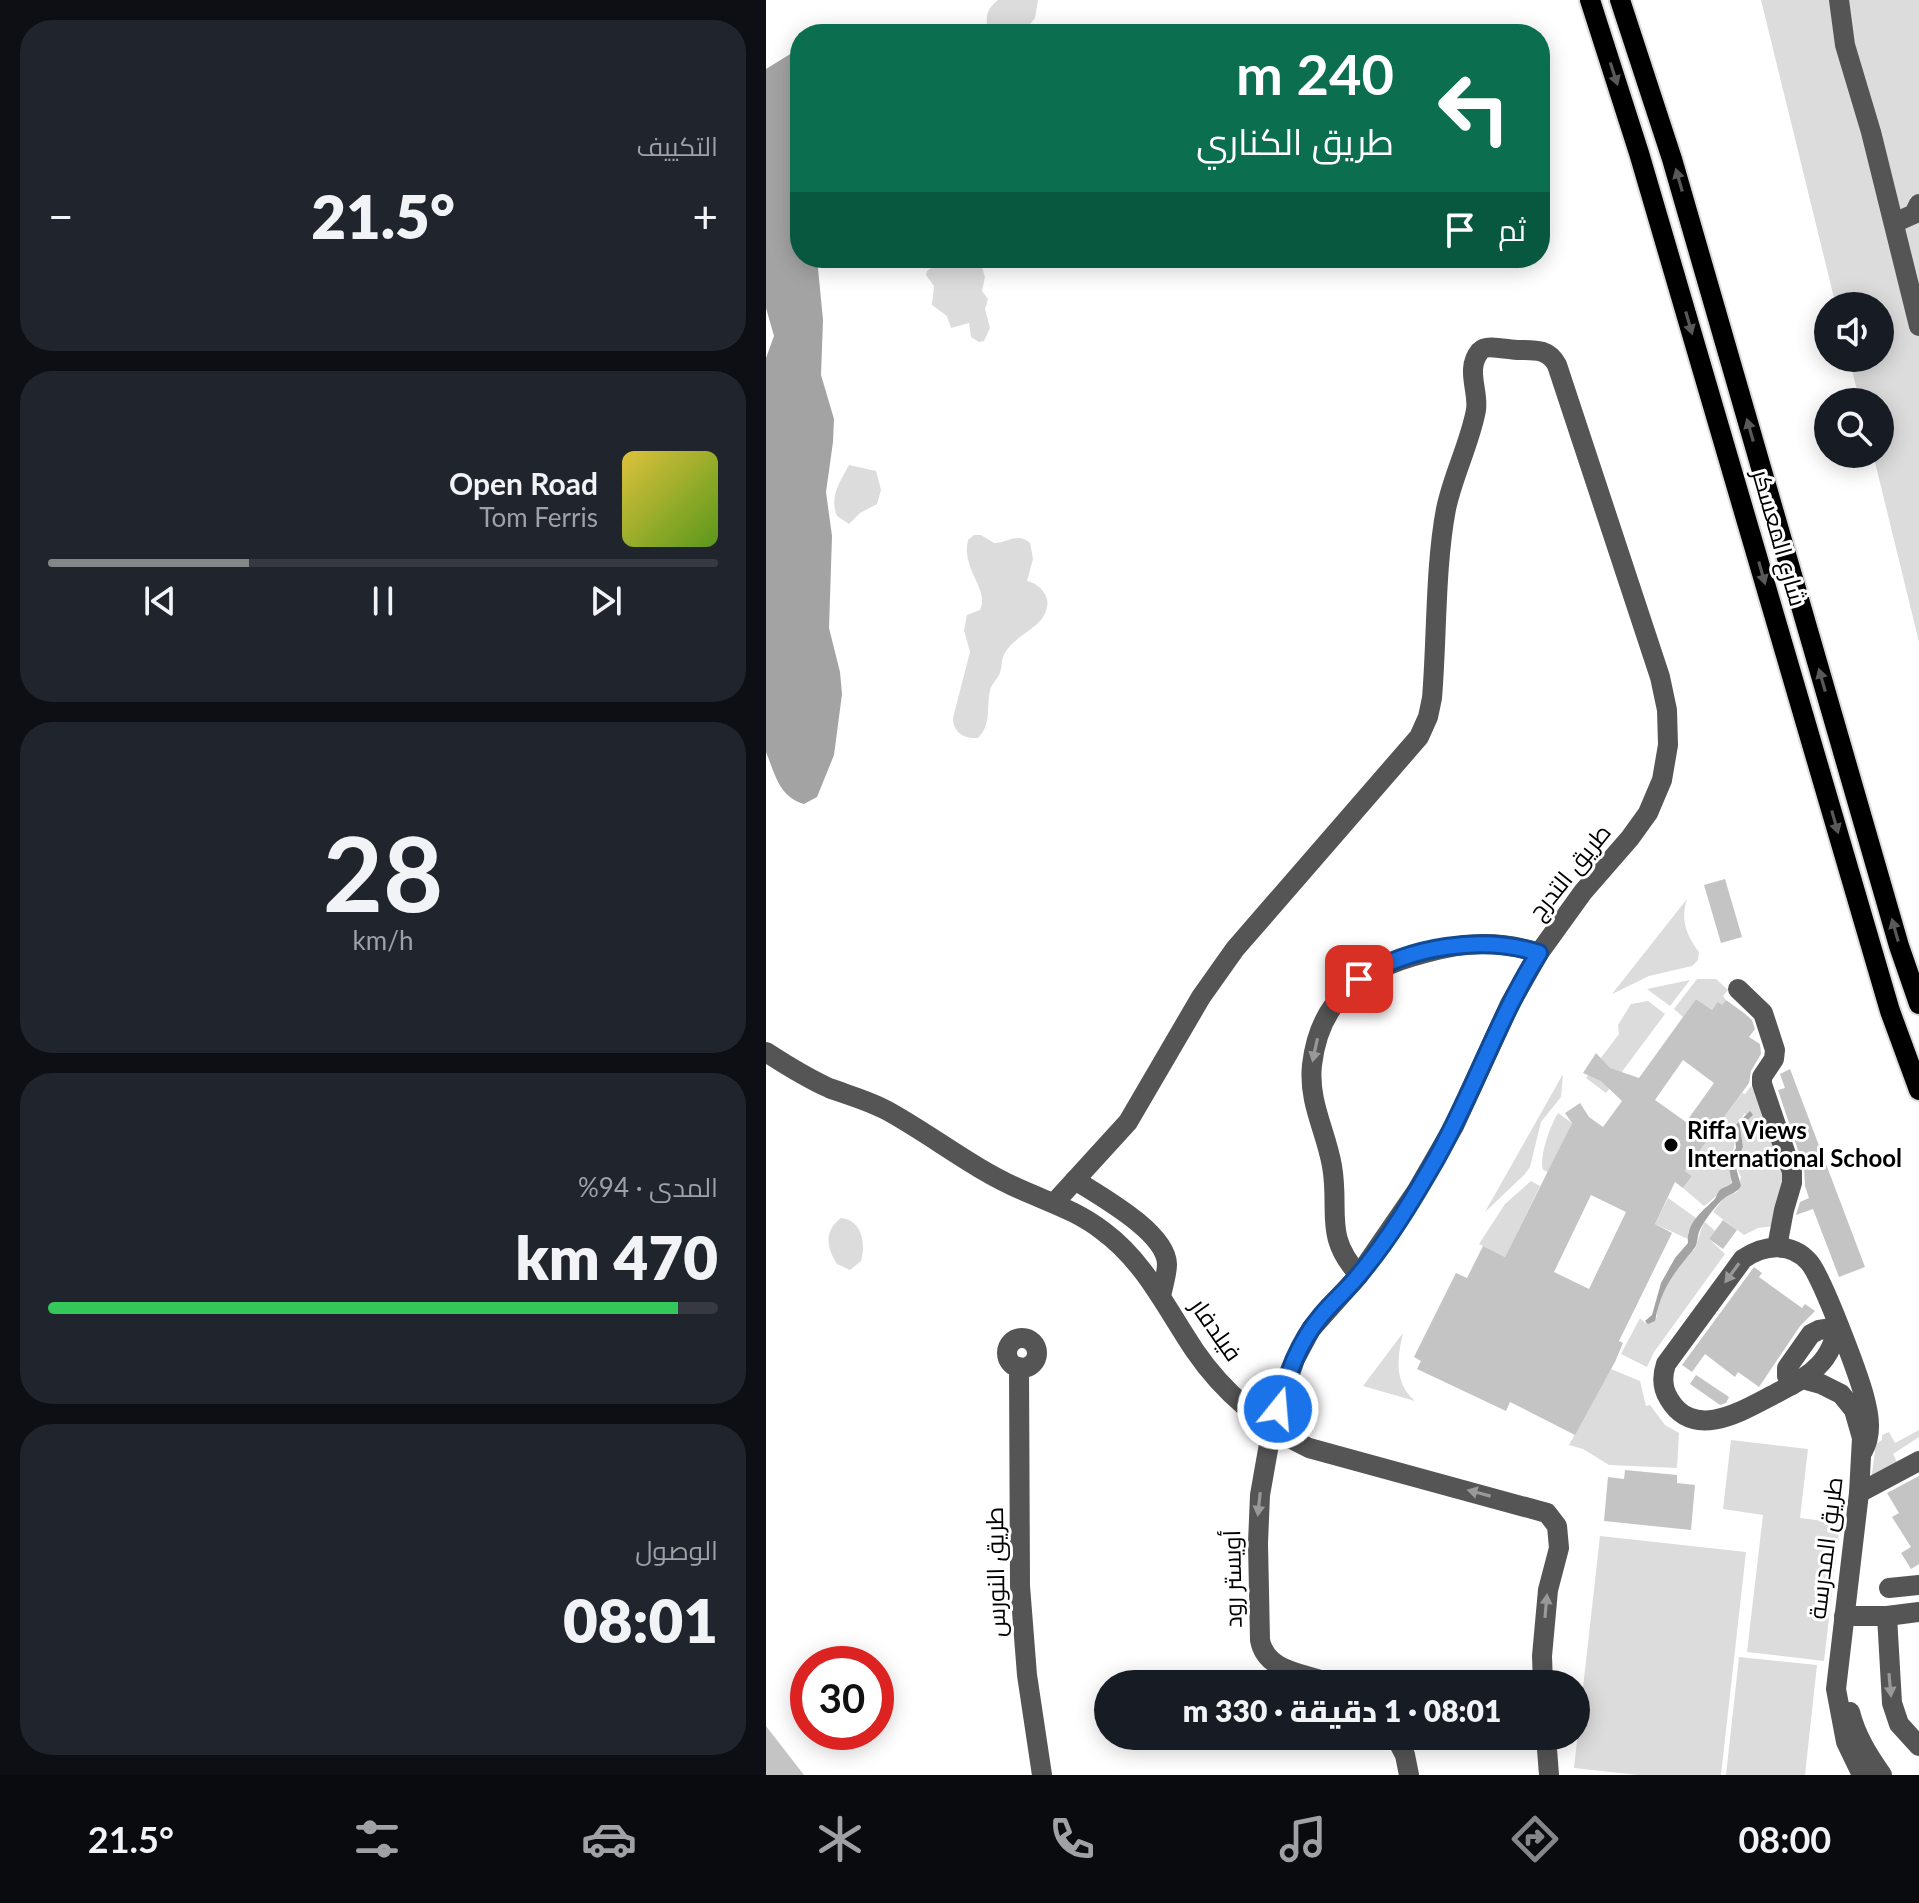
<!DOCTYPE html>
<html lang="ar">
<meta charset="utf-8">
<style>
body{margin:0;font-family:Lato,Cairo,sans-serif;background:#20242c;color:#f1f3f6;direction:rtl;height:100vh;display:flex;flex-direction:column;font-size:30px;white-space:nowrap}
*{box-sizing:border-box;margin:0}
p{font-size:26px;color:#9ea1a6}
.icon{flex:none;width:44px;height:44px;fill:none;stroke:currentColor;stroke-width:2;stroke-linecap:round;stroke-linejoin:round}
.map{position:relative;flex:1;overflow:hidden;direction:ltr}
.drawer{display:flex;flex-direction:column;gap:20px;padding:20px;background:#0d0f14;width:766px}
.drawer>*{flex:none}
.banner{position:absolute;left:24px;top:24px;width:760px;height:244px;border-radius:32px;box-shadow:0 4px 20px #0003;direction:rtl;background:#0b6e4f;color:#fff;overflow:hidden}
.fabs{position:absolute;left:1048px;top:292px;display:grid;gap:16px}
.fabs a{display:grid;place-items:center;width:80px;height:80px;border-radius:50%;background:#171b24;box-shadow:0 4px 20px #0003;font-size:40px}
.speed{position:absolute;left:24px;top:1646px;display:flex;gap:16px;font-size:40px;font-weight:700;text-align:center}
.speed>*{display:grid;place-content:center;width:104px;height:104px;border-radius:50%;background:#171b24;box-shadow:0 4px 20px #0003;line-height:1}
.speed .limit{border:12px solid #d22;background:#fff;color:#111}
.pin{position:absolute;display:grid;place-items:center;width:68px;height:68px;color:#fff;margin:-34px;border-radius:16px;box-shadow:0 4px 12px #0006}
.me{position:absolute;width:88px;margin:-44px;rotate:17deg;stroke-linejoin:round;filter:drop-shadow(0 0 6px #0008)}
.turn{display:flex;align-items:center;gap:28px;height:168px;padding:0 24px;font-size:36px}
.turn .icon{width:104px;height:104px;stroke-width:2.5}
.turn b{display:block;font-size:56px;line-height:68px}
.then{display:flex;align-items:center;height:76px;padding:0 24px;background:#0003;gap:16px;font-size:30px}
.big{font-size:60px;font-weight:800;line-height:1.1}
.drawer .card{flex:1;display:flex;flex-direction:column;justify-content:center;gap:12px;min-width:0;padding:0 28px;border-radius:32px;background:#20242c}
.drawer .dial{align-items:center;gap:0}
.dial b{font-size:104px;line-height:1}
.song{display:flex;align-items:center;gap:24px}
.cover{width:96px;height:96px;border-radius:12px;background:linear-gradient(135deg,hsl(50 70% 55%),hsl(90 70% 35%))}
.played{height:8px;border-radius:4px;background:linear-gradient(90deg,#858687 30%,#363941 30%)}
.keys{display:flex;justify-content:space-around;direction:ltr}
.heat{display:flex;justify-content:space-between;align-items:center;font-size:44px;direction:ltr}
.charge{height:12px;border-radius:6px;background:linear-gradient(90deg,#34c759 94%,#363941 0)}
.trip{position:absolute;left:328px;top:1670px;width:496px;height:80px;border-radius:40px;background:#171b24;box-shadow:0 4px 20px #0003;font-weight:800;line-height:80px;text-align:center;direction:rtl}
.menu{display:flex;height:128px;justify-content:space-around;align-items:center;background:#090b0e;color:#9ea1a6}
.menu .icon{width:56px;height:56px}
.menu .active{color:#858687}
.menu b{font-size:36px;color:#f1f3f6}
main{display:flex;flex:1;min-height:0}
.map>svg:first-child{display:block}
</style>
<main>
<div class="map">
<svg width="1153" height="1775" viewBox="0 0 1153 1775">
<rect width="100%" height="100%" fill="#fff"/>
<!-- green -->
<g fill="#dcdcdc">
<path d="M232 0H272L269 18 256 34H221C221 17 218 11 232 0Z"/>
<polygon points="995,0 1153,0 1153,642 1107,454 1114,454 1114,402 1094,402 1083,358 1114,358 1114,306 1070,306"/>
<polygon points="180,258 213,258 219,277 216,291 222,299 219,309 224,328 218,341 213,342 205,337 203,323 185,328 181,316 166,305 168,286 160,275 161,271"/>
<path d="M83 465 110 471 115 490 111 504 94 513 83 524 71 516C63 496 74 482 83 465Z"/>
<path d="M208 535H215L228 543C242 543 251 532 264 543L267 559 261 581C272 583 284 595 281 607 277 630 245 635 237 657 235 663 236 669 233 675 230 681 225 684 224 691 220 708 226 724 212 738 199 739 187 733 187 718L204 652 198 630 201 615 214 610C224 589 195 570 202 540Z"/>
<path d="M921 899C914 920 921 936 933 952L932 960 926 966 883 976 846 994Z"/>
<polygon points="931,979 950,979 962,990 957,996 960,1000 956,1005 946,1010 930,999 917,1017 908,1009"/>
<polygon points="924,980 904,1006 881,989"/>
<polygon points="882,1001 899,1014 840,1093 820,1078 853,1034 852,1025 865,1004"/>
<polygon points="797,1074 795,1097 775,1122 764,1167 758,1175 719,1212"/>
<path d="M985 1086C996 1104 1014 1142 1017 1162 1019 1183 1011 1206 1008 1226L992 1228 978 1235 947 1212 958 1198 971 1192 975 1177 969 1164 977 1147 974 1127 982 1121 979 1113 967 1132C972 1152 963 1151 963 1165 964 1174 968 1177 964 1185 953 1191 949 1199 938 1206L917 1188 926 1176 919 1171 976 1093 979 1094Z"/>
<path d="M792 1113 806 1123 782 1172 777 1170C773 1156 784 1126 792 1113Z"/>
<polygon points="765,1181 774,1186 739,1257 713,1244 739,1204"/>
<polygon points="902,1198 930,1218 922,1232 922,1239 889,1224"/>
<path d="M75 1218C96 1220 100 1244 95 1261L84 1270 71 1264C60 1247 58 1231 75 1218Z"/>
<path d="M939 1222 949 1231 943 1239 959 1254 888 1352 881 1367 855 1354 874 1318 879 1323 891 1317C889 1300 909 1268 921 1255 925 1251 928 1252 930 1246 934 1237 933 1231 939 1222Z"/>
<path d="M637 1333C631 1358 628 1383 649 1401L597 1386Z"/>
<polygon points="845,1369 874,1381 880,1406 884,1405 899,1425 913,1433 911,1468 843,1465 817,1449 803,1445"/>
<polygon points="1153,1430 1153,1437 1127,1454 1132,1464 1105,1480 1110,1444 1116,1440 1116,1435 1123,1432 1129,1443"/>
<polygon points="965,1440 1042,1449 1034,1518 1074,1523 1058,1661 981,1652 997,1515 957,1509"/>
<polygon points="834,1536 980,1552 955,1775 872,1775 808,1768"/>
<polygon points="973,1657 1051,1665 1039,1775 960,1775"/>
</g>
<!-- water -->
<g fill="#a3a3a3">
<path d="M34 48V258H51L57 320 55 375 68 419 67 442 60 492 66 536 63 628 74 672 76 694 68 755 51 797 38 804C13 797 9 774 0 752V358L8 336 0 308V69Z"/>
<path d="M984 1111 987 1115 974 1127 977 1147 969 1164 975 1186C970 1194 962 1194 955 1201 948 1208 937 1222 933 1232 931 1238 932 1245 927 1250 907 1274 895 1289 889 1321L882 1324 879 1321 886 1315 895 1283 909 1258 922 1243C920 1224 935 1212 948 1200 951 1197 951 1192 955 1189 958 1187 963 1186 966 1183L962 1163 970 1148 968 1127Z"/>
</g>
<!-- building -->
<g fill="#c4c4c4" fill-rule="evenodd">
<polygon points="959,879 976,937 955,943 938,885"/>
<path d="M930 999 946 1010 952 1002 956 1005 960 1000 978 1013 986 1020 989 1029 983 1037 994 1044 995 1054 985 1071 983 1083 919 1171 926 1176 917 1188 909 1182 889 1224 906 1233 853 1341 857 1343 849 1362 809 1435 744 1402 740 1411 651 1369 655 1361 648 1357 690 1273 701 1278 717 1246 739 1257 806 1123 799 1113 814 1103 823 1117 837 1127 856 1101 835 1081 817 1073 830 1053 844 1068 873 1078ZM917 1060 948 1083 920 1122 889 1100ZM825 1195 860 1212 823 1289 788 1272Z"/>
<polygon points="1024,1069 1099,1267 1073,1277 1047,1209 1030,1215 1034,1202 1043,1198 1039,1186 1038,1168 1012,1090 1019,1088 1014,1074"/>
<polygon points="957,1220 971,1230 957,1249 943,1239"/>
<polygon points="988,1267 996,1273 993,1277 1036,1308 1039,1304 1049,1311 1034,1326 993,1387 972,1372 969,1377 939,1354 926,1372 916,1365"/>
<polygon points="930,1375 963,1397 960,1403 954,1405 924,1384"/>
<polygon points="859,1470 911,1475 911,1483 929,1485 925,1530 838,1521 842,1477 858,1479"/>
<polygon points="1153,1476 1153,1564 1145,1569 1135,1553 1145,1547 1126,1517 1133,1513 1121,1493"/>
<polygon points="0,1726 38,1775 0,1775"/>
</g>
<g fill="none" stroke-linecap="round" stroke-linejoin="round">
<!-- major casing -->
<g stroke="#dbdbdb" stroke-width="24">
<g id="major">
<polyline points="824,0 873,153 1124,1011 1153,1090"/>
<polyline points="854,0 906,159 1133,946 1153,1004"/>
</g>
</g>
<!-- minor -->
<g stroke="#555" stroke-width="20">
<polyline points="1073,0 1079,45 1105,132 1153,326"/>
<polyline points="1128,223 1148,214 1153,204"/>
<polyline points="972,989 997,1013 1009,1050 1008,1059 996,1077 996,1084 1026,1172 1026,1183 1018,1210 1011,1247"/>
<path d="M0 1052C20 1065 41 1078 63 1088 82 1095 101 1100 120 1110 166 1135 207 1169 256 1190 285 1203 311 1211 337 1231 379 1262 400 1308 429 1351 457 1392 498 1427 543 1448L781 1513 791 1526 793 1548 782 1590 776 1656 777 1684"/>
<path d="M309 1180C334 1196 400 1232 401 1264 401 1274 397 1286 395 1296"/>
<path d="M289 1202 362 1122 435 997 469 949 653 737 662 717 666 698C671 638 669 567 680 509 687 475 704 443 710 410 713 391 699 369 714 351 721 343 745 351 755 350 772 350 783 350 791 365L894 677 901 710 902 745 896 780 882 813 864 838 817 892 773 953 744 1004 688 1126 650 1192 593 1275 545 1329 529 1359 506 1427 494 1495 492 1543 494 1640C500 1673 540 1673 566 1684"/>
<path d="M593 1275C557 1235 574 1212 566 1166 560 1131 542 1102 546 1065 554 996 597 969 659 953 699 942 734 940 773 953"/>
<path d="M1072 1327C1068 1341 1064 1354 1053 1365 1040 1379 1023 1386 1007 1395 976 1411 928 1441 903 1399 896 1388 896 1376 900 1364L977 1259C997 1245 1025 1241 1043 1262 1056 1277 1096 1382 1100 1404 1104 1420 1105 1437 1097 1451"/>
<circle cx="256" cy="1353" r="15"/>
<polyline points="253,1367 254,1586 261,1675 276,1775"/>
<polyline points="1037,1379 1055,1384 1075,1394 1088,1410 1096,1438 1093,1493 1070,1689 1080,1742 1096,1775"/>
<polyline points="1026,1385 1021,1376 1021,1368 1045,1334 1053,1330 1072,1327"/>
<polyline points="1093,1493 1153,1461"/>
<polyline points="1123,1588 1153,1585"/>
<polyline points="1078,1616 1121,1616 1153,1612"/>
<polyline points="1121,1616 1126,1703 1133,1724 1153,1746"/>
<path d="M1084 1712C1090 1736 1102 1755 1116 1775"/>
<polyline points="629,1736 639,1755 643,1775"/>
<polyline points="780,1736 783,1775"/>
</g>
<!-- major -->
<use href="#major" stroke="#000" stroke-width="20"/>
</g>
<!-- one-way arrows -->
<defs><path id="oneway-solid" d="M-6-.8H1V-3.2L6.5 0L1 3.2V.8H-6Z" transform="scale(2)"/></defs>
<g fill="#595959">
<use href="#oneway-solid" transform="translate(848 74) rotate(72)"/>
<use href="#oneway-solid" transform="translate(913 180) rotate(-106)"/>
<use href="#oneway-solid" transform="translate(923 323) rotate(74)"/>
<use href="#oneway-solid" transform="translate(984 430) rotate(-106)"/>
<use href="#oneway-solid" transform="translate(996 573) rotate(74)"/>
<use href="#oneway-solid" transform="translate(1056 680) rotate(-106)"/>
<use href="#oneway-solid" transform="translate(1069 822) rotate(74)"/>
<use href="#oneway-solid" transform="translate(1129 930) rotate(-106)"/>
</g>
<g fill="#999">
<use href="#oneway-solid" transform="translate(549 1050) rotate(102)"/>
<use href="#oneway-solid" transform="translate(966 1273) rotate(126)"/>
<use href="#oneway-solid" transform="translate(713 1493) rotate(-165)"/>
<use href="#oneway-solid" transform="translate(493 1504) rotate(96)"/>
<use href="#oneway-solid" transform="translate(780 1606) rotate(-85)"/>
<use href="#oneway-solid" transform="translate(1124 1685) rotate(85)"/>
</g>
<g fill="none" stroke-linecap="round" stroke-linejoin="round">
<!-- route casing -->
<g stroke="#114b97" stroke-width="20">
<path id="route" d="M512 1409C521 1376 532 1343 555 1316 566 1302 581 1290 592 1276 622 1241 647 1199 670 1159 708 1092 732 1018 773 953 716 935 643 946 593 979"/>
</g>
<!-- route -->
<use href="#route" stroke="#1a73e8" stroke-width="14"/>
</g>
<!-- markers -->
<circle fill="#000" stroke="#fff" stroke-width="3" cx="905" cy="1145" r="8"/>
<g text-anchor="middle" stroke-width="6" stroke-linejoin="round" paint-order="stroke">
<!-- street labels -->
<g font-size="24" fill="#000" stroke="#fff">
<text transform="translate(1013 538) rotate(74)" y="8">شارع المعسكر</text>
<text transform="translate(804 872) rotate(-51)" y="8">طريق التدرج</text>
<text transform="translate(450 1330) rotate(55)" y="8">فيلدفار</text>
<text transform="translate(1060 1548) rotate(-83)" y="8">طريق المدرسة</text>
<text transform="translate(230 1572) rotate(-91)" y="8">طريق النورس</text>
<text transform="translate(467 1579) rotate(-91)" y="8">أويستر رود</text>
</g>
<!-- poi labels -->
<g font-size="24" font-weight="bold" fill="#000" stroke="#fff" text-anchor="start">
<text x="921" y="1139">Riffa Views<tspan x="921" dy="28">International School</tspan></text>
</g>
</g>
</svg>
<div class="fabs">
<a><svg class="icon" aria-label="sound" viewBox="0 0 24 24"><path d="M4 9h4l5-4v14l-5-4H4zM17 9q2 3 0 6"/></svg></a>
<a><svg class="icon" aria-label="search" viewBox="0 0 24 24"><circle cx="10" cy="10" r="6"/><path d="M15 15l6 6"/></svg></a>
</div>
<div class="speed"><div class="limit">30</div></div>
<div class="pin" style="left:593px;top:979px;background:#d93025"><svg class="icon" aria-label="arrive" viewBox="0 0 24 24"><path d="M6 21V4h12l-3 4 3 4H6"/></svg></div>
<svg class="me" style="left:512px;top:1409px" viewBox="-20 -20 40 40"><circle r="17" fill="#1a73e8" stroke="#fff" stroke-width="3"/><path d="M0-11L8 9 0 5-8 9z" fill="#fff"/></svg>
<div class="trip">08:01 · 1 دقيقة · 330 m</div>
<div class="banner">
<div class="turn"><svg class="icon" aria-label="left" viewBox="0 0 24 24"><path d="M17 20v-9H6M10 6l-5 5 5 5"/></svg><div><b>240 m</b>طريق الكناري</div></div>
<div class="then">ثم<svg class="icon" aria-label="arrive" viewBox="0 0 24 24"><path d="M6 21V4h12l-3 4 3 4H6"/></svg></div>
</div>
</div>
<section class="drawer">
<div class="card"><p>التكييف</p>
<div class="heat"><a>−</a><b class="big">21.5°</b><a>+</a></div>
</div>
<div class="card">
<div class="song"><i class="cover"></i><div><b>Open Road</b><p>Tom Ferris</p></div></div>
<div class="played"></div>
<div class="keys"><svg class="icon" aria-label="previous" viewBox="0 0 24 24"><path d="M18 5L8 12l10 7zM5 5v14"/></svg><svg class="icon" aria-label="pause" viewBox="0 0 24 24"><path d="M8 5v14M16 5v14"/></svg><svg class="icon" aria-label="next" viewBox="0 0 24 24"><path d="M6 5l10 7-10 7zM19 5v14"/></svg></div>
</div>
<div class="card dial"><b>28</b><p>km/h</p></div>
<div class="card"><p>المدى · 94%</p><b class="big">470 km</b><div class="charge"></div></div>
<div class="card"><p>الوصول</p><b class="big">08:01</b></div>
</section>
</main>
<nav class="menu">
<b>08:00</b>
<svg class="icon active" aria-label="directions" viewBox="0 0 24 24"><path d="M12 3l9 9-9 9-9-9zM9 14v-3h6M13 9l2 2-2 2"/></svg>
<svg class="icon" aria-label="music" viewBox="0 0 24 24"><path d="M9 18V5l10-2v13"/><circle cx="6" cy="18" r="3"/><circle cx="16" cy="16" r="3"/></svg>
<svg class="icon" aria-label="phone" viewBox="0 0 24 24"><path d="M5 4h4l2 5-3 2q2 4 5 5l2-3 5 2v4C11 20 4 13 5 4z"/></svg>
<svg class="icon" aria-label="climate" viewBox="0 0 24 24"><path d="M12 3v18M4 7l16 10M4 17L20 7"/></svg>
<svg class="icon" aria-label="car" viewBox="0 0 24 24"><path d="M5 17H2v-5l4-1 3-4h7l3 4 3 1v5h-3M9 17h6M6 11h13"/><circle cx="7" cy="17" r="2"/><circle cx="17" cy="17" r="2"/></svg>
<svg class="icon" aria-label="filters" viewBox="0 0 24 24"><path d="M4 7h16M4 17h16"/><circle cx="9" cy="7" r="2"/><circle cx="15" cy="17" r="2"/></svg>
<b>21.5°</b>
</nav>
